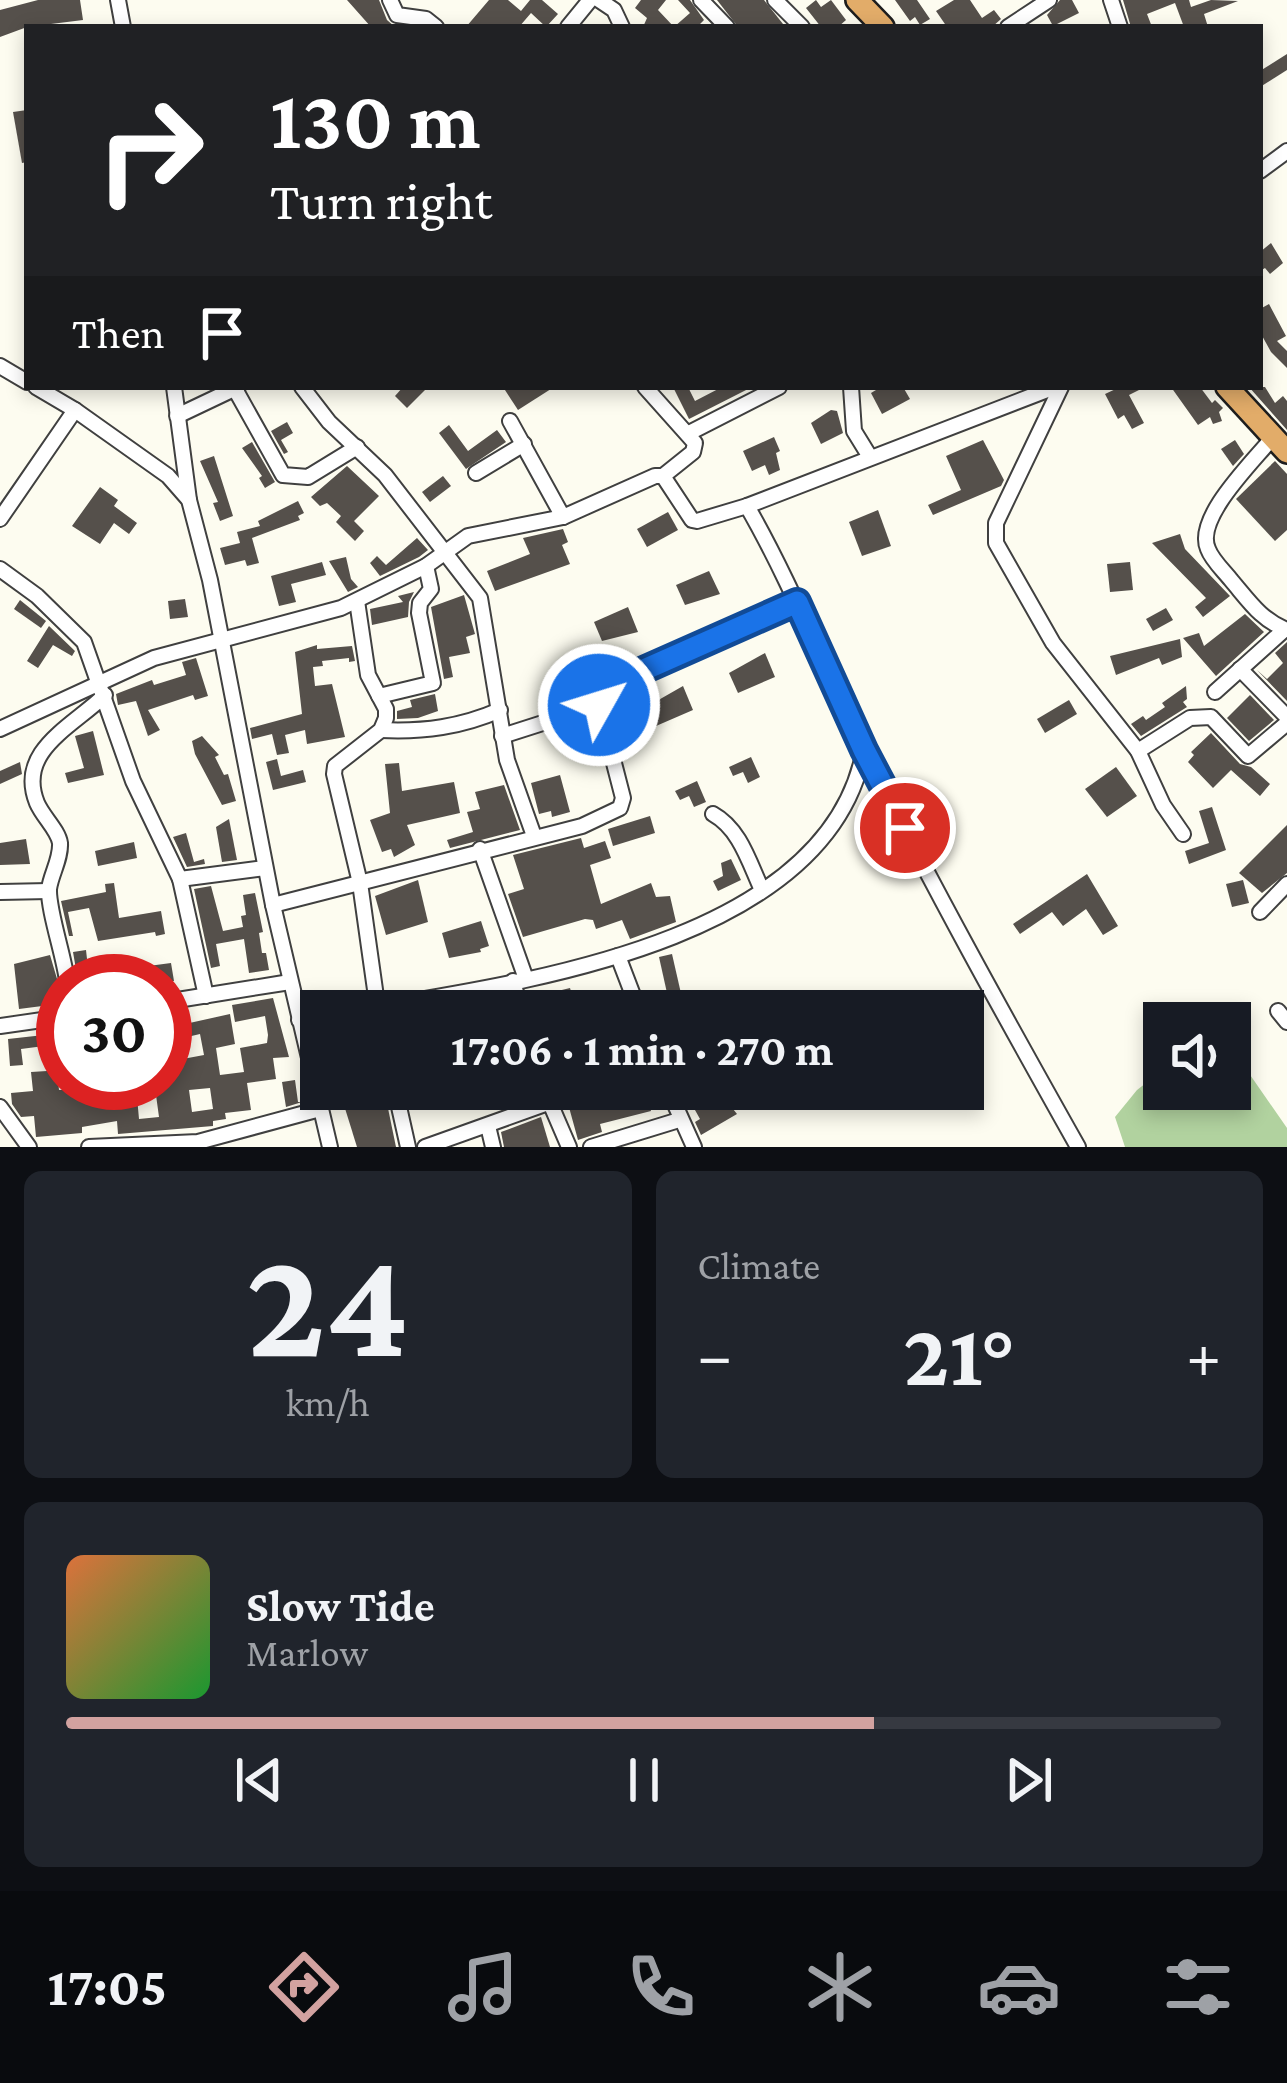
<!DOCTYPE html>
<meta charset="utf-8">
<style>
body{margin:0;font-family:"Crimson Pro",serif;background:#20242c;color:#f1f3f6;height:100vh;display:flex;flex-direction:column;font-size:45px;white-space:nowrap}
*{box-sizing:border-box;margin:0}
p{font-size:39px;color:#9ea1a6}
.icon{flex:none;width:66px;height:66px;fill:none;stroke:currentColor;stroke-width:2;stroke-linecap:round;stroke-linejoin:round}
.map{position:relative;height:1147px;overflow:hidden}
.sheet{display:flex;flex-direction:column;gap:24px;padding:24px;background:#0d0f14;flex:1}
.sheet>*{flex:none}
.guide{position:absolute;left:24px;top:24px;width:1239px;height:366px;border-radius:0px;box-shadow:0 6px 18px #0003;background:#202124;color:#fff;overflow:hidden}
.controls{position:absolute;left:1143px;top:1002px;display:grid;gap:24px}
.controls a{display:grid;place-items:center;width:108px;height:108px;border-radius:0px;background:#171b24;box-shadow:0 6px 18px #0003;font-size:60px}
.speed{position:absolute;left:36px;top:954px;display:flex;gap:24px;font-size:60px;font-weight:700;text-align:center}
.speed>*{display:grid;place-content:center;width:156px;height:156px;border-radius:50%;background:#171b24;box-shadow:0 6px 18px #0003;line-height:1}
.speed .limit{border:18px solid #d22;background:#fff;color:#111}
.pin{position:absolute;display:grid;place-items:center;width:102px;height:102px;color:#fff;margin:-51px;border:6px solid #fff;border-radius:50%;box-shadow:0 3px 12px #0007}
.me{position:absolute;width:132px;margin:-66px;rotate:51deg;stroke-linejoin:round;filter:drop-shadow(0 0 9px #0008)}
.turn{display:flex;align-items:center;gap:42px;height:252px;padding:0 48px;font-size:54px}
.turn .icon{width:156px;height:156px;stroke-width:2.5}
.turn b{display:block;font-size:84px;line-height:102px}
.then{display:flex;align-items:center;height:114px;padding:0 48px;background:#0003;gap:24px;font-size:45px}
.big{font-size:90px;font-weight:700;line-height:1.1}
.sheet .card{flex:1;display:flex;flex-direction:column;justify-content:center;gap:18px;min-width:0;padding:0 42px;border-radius:18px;background:#20242c}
.sheet .dial{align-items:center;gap:0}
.dial b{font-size:156px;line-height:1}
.song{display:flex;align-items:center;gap:36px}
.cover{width:144px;height:144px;border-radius:18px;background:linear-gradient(135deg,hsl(20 70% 55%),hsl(130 70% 35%))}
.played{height:12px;border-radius:6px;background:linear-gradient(90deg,#d2a2a0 70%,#363941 70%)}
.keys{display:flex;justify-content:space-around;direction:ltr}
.heat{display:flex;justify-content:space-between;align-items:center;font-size:66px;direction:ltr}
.sheet .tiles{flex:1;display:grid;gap:24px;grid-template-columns:1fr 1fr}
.card:last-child{grid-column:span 2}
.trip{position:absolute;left:300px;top:990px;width:684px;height:120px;border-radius:0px;background:#171b24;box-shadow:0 6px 18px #0003;font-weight:700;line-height:120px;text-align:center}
.menu{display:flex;height:192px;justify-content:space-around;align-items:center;background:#090b0e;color:#9ea1a6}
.menu .icon{width:84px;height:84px}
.menu .current{color:#d2a2a0}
.menu b{font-size:54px;color:#f1f3f6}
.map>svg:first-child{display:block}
</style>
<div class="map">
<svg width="1287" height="1147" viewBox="0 0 1287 1147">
<rect width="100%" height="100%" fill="#fdfcf0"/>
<!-- forest -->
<polygon fill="#b1d29f" points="1230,1054 1237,1056 1287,1128 1287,1147 1125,1147 1115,1117 1137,1090 1164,1069 1164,1089 1230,1089"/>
<!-- building -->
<g fill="#55504b" fill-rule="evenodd">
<polygon points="38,0 80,0 83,20 27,27 0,37 0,10"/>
<polygon points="347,0 379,0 387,20 395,27 371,27"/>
<polygon points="489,0 508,0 521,11 530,0 542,0 558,14 546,27 531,13 519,27 466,27"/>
<polygon points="641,0 666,0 658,10 674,27 643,27 647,18 635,8"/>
<polygon points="678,0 690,0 704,20 697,27 674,27 690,13"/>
<polygon points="717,0 764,0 783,24 738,27"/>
<polygon points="816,0 821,7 831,0 846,20 838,27 821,27 806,8"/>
<polygon points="895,0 917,0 930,19 920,25 915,17 910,21"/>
<polygon points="954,0 970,0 982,18 994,10 1001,19 992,27 947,27 936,11"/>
<polygon points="1060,0 1072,0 1079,13 1053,26 1047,15"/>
<polygon points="1123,0 1189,0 1191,7 1211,0 1238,1 1204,14 1208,27 1184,27 1175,3 1147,14 1152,27 1131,27"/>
<polygon points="1287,54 1287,70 1260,87 1260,71"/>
<polygon points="27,110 27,162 22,163 13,112"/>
<polygon points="1271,243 1283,263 1270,274 1265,268 1260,271 1260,252"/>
<polygon points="1269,304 1286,336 1277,341 1287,351 1287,368 1271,352 1260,332 1260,309"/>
<polygon points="403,387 428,387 407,408 395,396"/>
<polygon points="503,387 554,387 518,410"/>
<polygon points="673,387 688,387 695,401 722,387 752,387 689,419"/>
<polygon points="881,387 903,387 910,399 882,414 871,393"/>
<polygon points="1120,387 1145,387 1129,395 1144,423 1132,429 1124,415 1118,419 1105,394"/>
<polygon points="1171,387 1200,387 1212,403 1215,400 1223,408 1219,412 1222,421 1213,424 1210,417 1198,425"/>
<polygon points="1249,387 1265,387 1275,403 1283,396 1287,401 1287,430"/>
<polygon points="831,410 837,411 843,433 821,444 811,423"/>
<polygon points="287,422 293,433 281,440 288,452 284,454 271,431"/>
<polygon points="449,425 468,451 497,430 506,442 466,469 439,433"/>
<polygon points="774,437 780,451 776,453 780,470 769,475 765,465 752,471 743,451"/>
<polygon points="983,440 1004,480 1001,486 933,515 928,505 961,490 946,456"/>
<polygon points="1235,440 1244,454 1233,466 1221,449"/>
<polygon points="252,442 275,482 265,488 259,478 262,476 242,448"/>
<polygon points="214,456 233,516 220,521 213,503 218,502 200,461"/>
<polygon points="1275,461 1287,474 1287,530 1275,541 1236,499"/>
<polygon points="347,466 379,496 354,521 364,531 355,541 336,522 341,516 327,503 320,506 311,497"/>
<polygon points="443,476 451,486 430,502 422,492"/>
<polygon points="100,487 118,500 114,506 137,523 129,534 114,523 100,544 72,526"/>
<polygon points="298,501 304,513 298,516 300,520 252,538 259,563 247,566 245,560 225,565 220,548 240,543 237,532 260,526 258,521"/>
<polygon points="878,510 891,546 862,556 849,522"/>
<polygon points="668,512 678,530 647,547 637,529"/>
<polygon points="563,529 568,542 562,545 570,564 495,591 487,571 530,554 523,538"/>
<polygon points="1180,534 1185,549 1230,596 1203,617 1195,607 1206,598 1152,543"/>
<polygon points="417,538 428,550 419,557 380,576 370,563 377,556 386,565"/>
<polygon points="346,557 351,579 358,587 348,592 329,561"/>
<polygon points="322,562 326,575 291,584 296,602 279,606 271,576"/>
<polygon points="1130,562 1133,590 1110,592 1107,564"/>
<polygon points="709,571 720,594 685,605 676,585"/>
<polygon points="414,592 409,602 408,617 372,625 370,609 403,602 398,596"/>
<polygon points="464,595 475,634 466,637 470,653 449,657 453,677 444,679 431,607"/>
<polygon points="185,599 188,617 170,619 168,601"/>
<polygon points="20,600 46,621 41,628 14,609"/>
<polygon points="628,607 638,632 602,641 594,622"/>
<polygon points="1166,608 1173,620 1153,631 1146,619"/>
<polygon points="1245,614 1264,632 1216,676 1183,638 1199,633 1204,646"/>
<polygon points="49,626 75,651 72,656 53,645 38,668 27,661"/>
<polygon points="1180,639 1182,657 1162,665 1159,658 1116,675 1110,656"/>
<polygon points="1287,642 1287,701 1257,670 1267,679 1283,663 1275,653"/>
<polygon points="317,645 317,649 352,646 355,661 349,662 349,658 322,661 323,666 313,667 315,686 332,684 345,737 307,744 305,730 285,735 289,753 277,755 272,734 252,739 250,728 302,714 295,652"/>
<polygon points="765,653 775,677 738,693 729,673"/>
<polygon points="196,658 208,696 195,700 193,695 148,710 160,730 148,736 136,701 118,705 116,694 152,680 154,685 186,675 182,662"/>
<polygon points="683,686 693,710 656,726 648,706"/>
<polygon points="1186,686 1187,699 1183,702 1187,707 1141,736 1131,724 1143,716 1146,720 1165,707 1162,703"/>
<polygon points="435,694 438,711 418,718 397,719 397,711 412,707 410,700"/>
<polygon points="1250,695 1274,720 1249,741 1227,718"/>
<polygon points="1069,700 1077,714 1045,733 1037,719"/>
<polygon points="93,731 104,775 68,783 65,773 84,768 75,736"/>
<polygon points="1211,733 1240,764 1251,767 1270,784 1260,796 1231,770 1213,788 1188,762 1194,755 1191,752"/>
<polygon points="202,736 219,755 215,757 224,775 228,774 236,801 222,805 195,754 192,741"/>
<polygon points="751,757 760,777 748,783 743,772 733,776 729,767"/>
<polygon points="277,759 281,776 303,770 306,782 273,790 266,762"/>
<polygon points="20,762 22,774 0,784 0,771"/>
<polygon points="399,763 402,791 454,782 460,813 407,825 415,845 394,857 391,849 382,852 370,820 390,813 385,764"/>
<polygon points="1116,767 1137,796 1107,817 1085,789"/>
<polygon points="560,775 570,812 552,817 551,811 539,814 531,783"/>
<polygon points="697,781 706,802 694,807 689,796 680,800 675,791"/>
<polygon points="504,785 520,830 450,848 447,840 473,832 467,812 480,809 475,792"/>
<polygon points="1212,807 1226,850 1189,864 1185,851 1209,843 1199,811"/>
<polygon points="650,816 655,833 613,846 608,829"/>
<polygon points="229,819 237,860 222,862 216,827"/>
<polygon points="1287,825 1287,873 1262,893 1239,873"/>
<polygon points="186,833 194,862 204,859 205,864 187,867 173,837"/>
<polygon points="581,838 584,848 605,841 611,858 590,865 601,904 651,883 656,897 670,896 676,922 630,939 622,920 596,929 593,920 585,919 523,937 508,894 524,889 513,855"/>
<polygon points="26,839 30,864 0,865 0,843"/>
<polygon points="134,842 137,858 98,866 95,851"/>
<polygon points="731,859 741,880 718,891 713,881 723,876 721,863"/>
<polygon points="1087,874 1118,926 1103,935 1086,909 1063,926 1052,912 1020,934 1013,924"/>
<polygon points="418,880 428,922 386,935 375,896"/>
<polygon points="1243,880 1249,903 1232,907 1226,884"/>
<polygon points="114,883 119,918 161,911 165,934 156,936 155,932 98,941 89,908 68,912 73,936 69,936 61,901 106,892 105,884"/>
<polygon points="211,886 223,931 243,927 241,916 246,915 243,895 255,893 263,932 259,933 262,953 266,953 269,970 249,973 244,939 216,944 220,966 211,968 194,889"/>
<polygon points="481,921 489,946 480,949 481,952 449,958 442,933"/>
<polygon points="86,950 88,968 81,969 83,981 78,981 73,952"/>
<polygon points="672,954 685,1011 671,1011 659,957"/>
<polygon points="50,955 60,989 48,991 50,1005 19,1009 14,964"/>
<polygon points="171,963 174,981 162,981 162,977 128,981 126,969"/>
<polygon points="570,988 575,1005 608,993 614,1011 532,1011 529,998"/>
<path d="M273 998 289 1057 273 1058 276 1079 247 1083 251 1110 225 1113 226 1119 213 1121V1126L118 1134 117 1121 82 1127V1133L36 1137 34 1116 21 1117 12 1104 11 1093 33 1091 31 1072 47 1071 44 1046 21 1049 23 1065 10 1066 8 1039 53 1034 59 1090 165 1083 175 1080 172 1061 204 1055 200 1034 170 1041 167 1028 230 1014 235 1044 216 1048 220 1075 244 1072 240 1048 267 1043 268 1035 265 1016 235 1022 232 1005ZM210 1088 213 1109 192 1112 189 1090ZM156 1095 159 1117 139 1119 137 1097Z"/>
<polygon points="498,998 500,1002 507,1001 509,1011 455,1011 455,1007"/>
<polygon points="295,1080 298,1102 302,1102 286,1107 282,1082"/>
<polygon points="339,1089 384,1089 396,1147 357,1147"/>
<polygon points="564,1089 618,1089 619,1096 646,1090 651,1111 600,1124 602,1132 578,1140"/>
<polygon points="692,1089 716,1089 723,1105 748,1091 752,1101 733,1109 737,1114 701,1135 695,1122 700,1119 685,1092"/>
<polygon points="541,1117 550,1147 504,1147 501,1132"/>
</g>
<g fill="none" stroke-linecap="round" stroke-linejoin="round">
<!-- minor casing -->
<g stroke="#404040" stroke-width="18">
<g id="minor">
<polyline points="118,0 123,27"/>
<polyline points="390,0 397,15 426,19 436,27"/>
<polyline points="599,0 614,10 622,27"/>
<polyline points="701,0 727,27"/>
<polyline points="775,0 802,27"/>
<polyline points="1111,0 1120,27"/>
<polyline points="568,27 590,0"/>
<polyline points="1008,27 1049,0"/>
<polyline points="1260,171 1287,151"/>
<polyline points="0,366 27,382"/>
<polyline points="36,387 75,410 168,476 189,500 210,580 273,905 330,1147"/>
<polyline points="174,387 189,500"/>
<polyline points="302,387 329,422 385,475 480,598 507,760 534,836"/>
<polyline points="645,387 695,443 693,452 663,476"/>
<polyline points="851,387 854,431 870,457"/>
<polyline points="1061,387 996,523 996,543 1053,643 1138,751 1163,805 1183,834"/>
<polyline points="235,389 283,475 308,477 357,447"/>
<polyline points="177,416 238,387"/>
<polyline points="510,421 563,517"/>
<polyline points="689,433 779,387"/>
<path d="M1273 437C1254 461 1194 518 1208 549 1212 560 1223 570 1231 580 1249 601 1261 620 1287 630"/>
<polyline points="476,473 524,444"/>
<path d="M747 506C793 586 825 671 866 753 932 886 1005 1017 1078 1147"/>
<polyline points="0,519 75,410"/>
<polyline points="0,569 37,596 84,642 133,781 180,879 265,868"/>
<polyline points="357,601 368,675 386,709 386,718 381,730 335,766 334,774 360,883 378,1011"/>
<polyline points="1240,669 1287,717"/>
<polyline points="1215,692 1284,630"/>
<polyline points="379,696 433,683 419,613 420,603 431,589 426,566"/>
<polyline points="0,729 154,658 341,608 426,566 468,536 563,517 655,476 663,476 692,520 697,521 747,506 1055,387"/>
<path d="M381 730C424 732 461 727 500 710"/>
<polyline points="502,736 599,705"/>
<polyline points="1138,751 1190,718 1211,717 1248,756 1287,723"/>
<path d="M713 814C740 829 749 862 762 890"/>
<polyline points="480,849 526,979"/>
<polyline points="180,879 206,996"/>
<polyline points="0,892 49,891"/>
<polyline points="273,905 582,826 620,808 623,798 599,705 598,696 603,688 797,602"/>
<polyline points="1260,912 1287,884"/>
<polyline points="618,956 639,1011"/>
<path d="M67 981C64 956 48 910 49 889 51 874 61 859 60 843 58 830 43 817 37 803 16 751 72 727 105 695"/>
<polyline points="513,981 521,1011"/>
<polyline points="165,1002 290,982"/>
<path d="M353 1011C513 984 828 945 864 750"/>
<polyline points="1278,1011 1287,1022"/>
<polyline points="299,1020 321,1017"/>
<polyline points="0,1026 63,1017"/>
<polyline points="395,1089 408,1147"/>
<polyline points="544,1089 569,1147"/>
<polyline points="668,1089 694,1147"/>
<polyline points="0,1107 29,1147"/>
<polyline points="488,1126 493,1147"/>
<polyline points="89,1147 198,1142 320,1109"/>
<polyline points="425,1147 548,1103"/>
<polyline points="591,1147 679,1120"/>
</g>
</g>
<!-- highway casing -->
<g stroke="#1e1e1e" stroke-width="26">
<g id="highway">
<polyline points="857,0 883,27"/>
<polyline points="1227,387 1287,452"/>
</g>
</g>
<!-- minor -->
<use href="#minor" stroke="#fff" stroke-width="14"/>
<!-- highway -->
<use href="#highway" stroke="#e2ac69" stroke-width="21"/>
</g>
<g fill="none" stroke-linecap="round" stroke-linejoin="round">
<!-- route casing -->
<g stroke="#114b97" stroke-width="30">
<polyline id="route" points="599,705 598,696 603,688 797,602 864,750 905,828"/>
</g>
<!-- route -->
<use href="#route" stroke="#1a73e8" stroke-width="21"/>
</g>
</svg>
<div class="controls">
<a><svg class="icon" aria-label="sound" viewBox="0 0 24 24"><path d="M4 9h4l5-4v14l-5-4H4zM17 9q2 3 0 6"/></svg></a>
</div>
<div class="speed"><div class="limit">30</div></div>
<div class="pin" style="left:905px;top:828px;background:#d93025"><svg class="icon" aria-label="arrive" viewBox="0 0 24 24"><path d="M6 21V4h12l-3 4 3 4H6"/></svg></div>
<svg class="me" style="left:599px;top:705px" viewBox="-20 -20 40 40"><circle r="17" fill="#1a73e8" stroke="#fff" stroke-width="3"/><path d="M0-11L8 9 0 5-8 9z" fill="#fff"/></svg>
<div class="trip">17:06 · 1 min · 270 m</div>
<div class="guide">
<div class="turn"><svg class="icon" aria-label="right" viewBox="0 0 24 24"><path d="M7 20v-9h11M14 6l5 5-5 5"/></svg><div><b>130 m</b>Turn right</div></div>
<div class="then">Then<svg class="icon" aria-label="arrive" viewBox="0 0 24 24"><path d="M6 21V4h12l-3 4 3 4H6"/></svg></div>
</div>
</div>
<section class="sheet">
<div class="tiles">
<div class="card dial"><b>24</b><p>km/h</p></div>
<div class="card"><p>Climate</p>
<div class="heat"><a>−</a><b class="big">21°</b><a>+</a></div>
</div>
<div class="card">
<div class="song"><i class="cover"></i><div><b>Slow Tide</b><p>Marlow</p></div></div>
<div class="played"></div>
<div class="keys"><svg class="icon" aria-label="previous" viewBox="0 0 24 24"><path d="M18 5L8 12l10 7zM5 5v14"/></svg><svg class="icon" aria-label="pause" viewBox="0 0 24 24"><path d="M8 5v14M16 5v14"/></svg><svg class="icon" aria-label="next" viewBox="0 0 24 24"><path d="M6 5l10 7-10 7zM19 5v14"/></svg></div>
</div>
</div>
</section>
<nav class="menu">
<b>17:05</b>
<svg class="icon current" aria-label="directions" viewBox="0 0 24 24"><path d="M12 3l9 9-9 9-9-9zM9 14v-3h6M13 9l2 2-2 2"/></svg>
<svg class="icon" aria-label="music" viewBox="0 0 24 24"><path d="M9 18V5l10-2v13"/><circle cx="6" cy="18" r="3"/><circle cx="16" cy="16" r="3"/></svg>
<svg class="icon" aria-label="phone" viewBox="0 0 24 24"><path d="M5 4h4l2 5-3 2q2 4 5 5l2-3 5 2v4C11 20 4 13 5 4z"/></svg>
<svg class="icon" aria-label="climate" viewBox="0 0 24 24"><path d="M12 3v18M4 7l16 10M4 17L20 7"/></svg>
<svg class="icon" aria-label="car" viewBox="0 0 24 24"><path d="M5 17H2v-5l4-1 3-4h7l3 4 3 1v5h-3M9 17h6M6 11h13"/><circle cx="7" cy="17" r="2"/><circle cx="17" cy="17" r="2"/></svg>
<svg class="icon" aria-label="filters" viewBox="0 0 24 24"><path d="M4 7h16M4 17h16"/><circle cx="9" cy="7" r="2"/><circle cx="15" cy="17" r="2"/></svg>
</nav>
